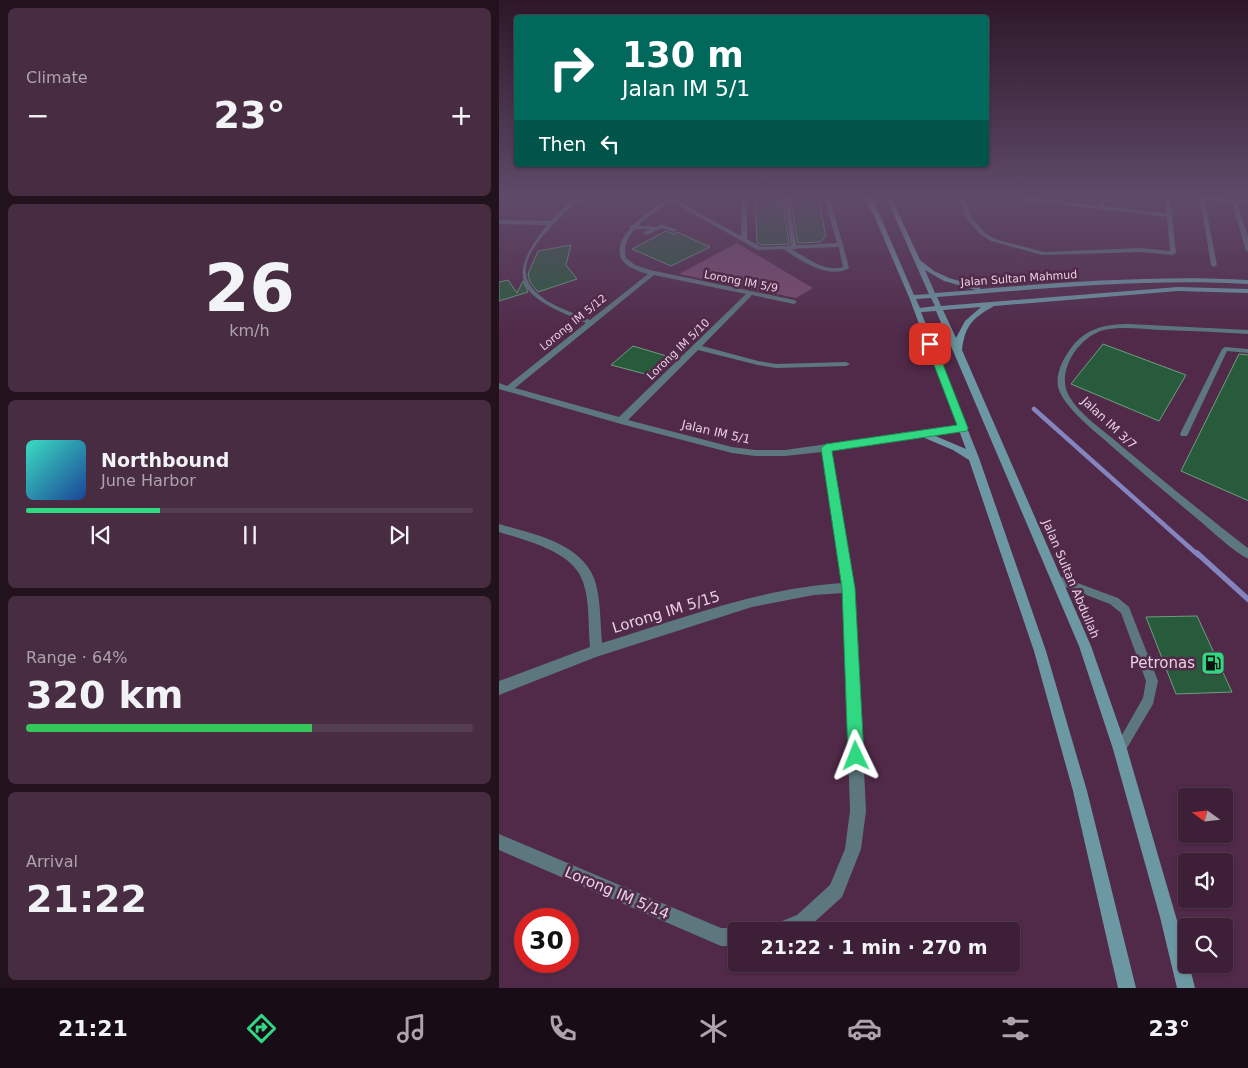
<!DOCTYPE html>
<meta charset="utf-8">
<style>
body{margin:0;font-family:"DejaVu Sans",sans-serif;background:#482d42;color:#f1f3f6;height:100vh;display:flex;flex-direction:column;font-size:19px;white-space:nowrap}
*{box-sizing:border-box;margin:0}
p{font-size:16px;color:#ada3ad}
.icon{flex:none;width:28px;height:28px;fill:none;stroke:currentColor;stroke-width:2;stroke-linecap:round;stroke-linejoin:round}
.map{position:relative;flex:1;overflow:hidden}
.drawer{display:flex;flex-direction:column;gap:8px;padding:8px;background:#22121e;width:499px}
.drawer>*{flex:none}
.banner{position:absolute;left:15px;top:15px;width:475px;height:152px;border-radius:5px;box-shadow:0 1px 4px #0004,0 0 0 1px #563e52;background:#00695c;color:#fff;overflow:hidden}
.needle{width:32px;rotate:285deg}
.tools{position:absolute;left:679px;top:788px;display:grid;gap:10px}
.tools a{display:grid;place-items:center;width:55px;height:55px;border-radius:5px;background:#3d2037;box-shadow:0 1px 4px #0004,0 0 0 1px #563e52;font-size:25px}
.speed{position:absolute;left:15px;top:908px;display:flex;gap:10px;font-size:25px;font-weight:700;text-align:center}
.speed>*{display:grid;place-content:center;width:65px;height:65px;border-radius:50%;background:#3d2037;box-shadow:0 1px 4px #0004,0 0 0 1px #563e52;line-height:1}
.speed .limit{border:8px solid #d22;background:#fff;color:#111}
.pin{position:absolute;display:grid;place-items:center;width:42px;height:42px;color:#fff;margin:-21px;border-radius:10px;box-shadow:0 2px 8px #0006}
.me{position:absolute;width:55px;margin:-28px;rotate:358deg;stroke-linejoin:round;filter:drop-shadow(0 0 4px #0008)}
.turn{display:flex;align-items:center;gap:18px;height:105px;padding:0 25px;font-size:22px}
.turn .icon{width:65px;height:65px;stroke-width:2.5}
.turn b{display:block;font-size:35px;line-height:42px}
.then{display:flex;align-items:center;height:48px;padding:0 25px;background:#0003;gap:10px;font-size:19px}
.big{font-size:38px;font-weight:700;line-height:1.1}
.drawer .tile{flex:1;display:flex;flex-direction:column;justify-content:center;gap:8px;min-width:0;padding:0 18px;border-radius:8px;background:#482d42}
.drawer .dial{align-items:center;gap:0}
.dial b{font-size:65px;line-height:1}
.song{display:flex;align-items:center;gap:15px}
.cover{width:60px;height:60px;border-radius:8px;background:linear-gradient(135deg,hsl(170 70% 55%),hsl(220 70% 35%))}
.played{height:5px;border-radius:2px;background:linear-gradient(90deg,#31d882 30%,#563e52 30%)}
.keys{display:flex;justify-content:space-around;direction:ltr}
.heat{display:flex;justify-content:space-between;align-items:center;font-size:28px;direction:ltr}
.charge{height:8px;border-radius:4px;background:linear-gradient(90deg,#34c759 64%,#563e52 0)}
.trip{position:absolute;left:229px;top:922px;width:292px;height:50px;border-radius:5px;background:#3d2037;box-shadow:0 1px 4px #0004,0 0 0 1px #563e52;font-weight:700;line-height:50px;text-align:center}
.menu{display:flex;height:80px;justify-content:space-around;align-items:center;background:#180d16;color:#ada3ad}
.menu .icon{width:35px;height:35px}
.menu .active{color:#31d882}
.menu b{font-size:22px;color:#f1f3f6}
main{display:flex;flex:1;min-height:0}
.map>svg:first-child{display:block}
</style>
<main>
<section class="drawer">
<div class="tile"><p>Climate</p>
<div class="heat"><a>−</a><b class="big">23°</b><a>+</a></div>
</div>
<div class="tile dial"><b>26</b><p>km/h</p></div>
<div class="tile">
<div class="song"><i class="cover"></i><div><b>Northbound</b><p>June Harbor</p></div></div>
<div class="played"></div>
<div class="keys"><svg class="icon" aria-label="previous" viewBox="0 0 24 24"><path d="M18 5L8 12l10 7zM5 5v14"/></svg><svg class="icon" aria-label="pause" viewBox="0 0 24 24"><path d="M8 5v14M16 5v14"/></svg><svg class="icon" aria-label="next" viewBox="0 0 24 24"><path d="M6 5l10 7-10 7zM19 5v14"/></svg></div>
</div>
<div class="tile"><p>Range · 64%</p><b class="big">320 km</b><div class="charge"></div></div>
<div class="tile"><p>Arrival</p><b class="big">21:22</b></div>
</section>
<div class="map">
<svg width="750" height="988" viewBox="0 0 750 988">
<rect width="100%" height="100%" fill="#512a49"/>
<!-- green -->
<polygon fill="#7a4b70" points="238,243 314,288 297,298 180,274"/>
<g fill="none" stroke-linecap="round" stroke-linejoin="round">
<!-- stream-far1 -->
<polyline stroke="#8485bf" stroke-width="4.5" points="535,409 699,555"/>
<!-- stream -->
<polyline stroke="#8485bf" stroke-width="5.5" points="698,553 750,600"/>
</g>
<!-- building -->
<g fill="#285a3c" stroke="#6c9f7d">
<polygon points="256,197 283,197 290,244 264,245 258,243"/>
<polygon points="291,197 319,197 327,237 321,242 299,243"/>
<polygon points="167,231 174,234 178,232 211,247 172,266 133,249"/>
<polygon points="72,245 67,265 78,279 39,292 31,282 29,274 39,251"/>
<polygon points="9,280 18,293 24,281 29,292 0,301 0,282"/>
<polygon points="604,344 687,375 660,421 572,384"/>
<polygon points="134,346 171,357 154,376 112,365"/>
<polygon points="740,354 750,355 750,501 682,471"/>
<polygon points="698,616 733,692 677,694 647,617"/>
</g>
<g fill="none" stroke-linecap="round" stroke-linejoin="round">
<!-- service -->
<g fill="#5c777e" fill-rule="evenodd">
<polygon points="285,197 289,197 298,248 295,250 292,248"/>
<polygon points="703,197 705,198 718,265 715,267 712,265 701,198"/>
<polygon points="163,224 178,230 175,232 163,228 147,235 145,234 145,232 151,229 133,229 130,227 133,225 157,227"/>
<path d="M339 244 344 245 350 268C331 280 301 261 285 249L290 248C306 256 325 273 344 267Z"/>
<path d="M630 324 750 330V334C720 332 691 331 662 330 643 329 623 326 605 330 580 336 556 372 570 396 581 415 603 429 619 443 662 479 705 514 750 549V559C736 553 714 532 701 521 673 498 645 474 617 450 603 437 588 426 575 412 569 405 563 398 560 390 555 375 564 359 572 348 587 328 607 324 630 324Z"/>
<polygon points="726,347 750,349 750,353 728,351 689,434 688,436 682,436 681,434 723,349"/>
<polygon points="557,575 619,598 630,607 659,681 654,704 625,753 621,755 617,753 615,749 644,698 647,681 622,613 611,604 553,582 552,579 553,576"/>
</g>
<!-- minor -->
<g fill="#5c777e" fill-rule="evenodd">
<polygon points="0,197 6,197 0,201"/>
<path d="M76 197H82C66 215 23 248 27 274 28 286 40 295 48 301 62 309 77 314 91 320L149 274C88 259 139 215 169 200L166 197H171L242 236 243 197H248V239L262 247 338 243 325 197H330L344 245 341 247 259 250 173 202C155 211 120 233 127 258L136 265 151 270 295 300 298 302 295 304 253 295 203 346 259 361 277 364 347 362 351 364 347 366 277 368 259 365 199 350 129 420 233 447 256 450H286L464 425 468 428 464 431 332 451 356 588 367 811 362 849 343 897 310 927 299 931H271L273 925 298 915 331 885 346 849 351 811 344 593 315 595 253 607 97 657 0 695V681L91 647C89 627 91 601 84 582 74 551 27 541 0 532V524C33 534 80 542 95 578 102 597 101 622 103 643 182 619 261 588 344 583L323 452 286 456H256L233 453 122 424 0 389V383L8 386 87 323C28 298 0 285 48 225L0 224V220L51 221ZM155 275 247 294 120 417 16 388Z"/>
<polygon points="364,197 368,197 378,212 377,213 373,213"/>
<polygon points="463,197 468,197 467,201 472,217 486,233 496,239 545,252 641,248 671,251 668,217 517,199 515,197 527,197 601,206 603,197 607,197 606,206 668,214 666,197 671,197 677,253 674,255 641,252 543,255 492,241 482,235 466,217 461,201"/>
<polygon points="692,197 706,197 750,201 750,205 738,203 750,239 750,253 747,251 733,203"/>
<polygon points="0,834 222,928 238,928 244,931 238,931 238,946 222,946 0,850"/>
</g>
<!-- secondary -->
<path fill="#6c98a3" fill-rule="evenodd" d="M367 197H373L415 295 430 294 387 197H392L421 260 435 271 450 278 481 287V289C571 282 659 275 750 280V284C645 278 542 289 438 297L442 306 679 287 750 289V293L679 291 495 306C474 318 466 325 463 350L592 646 628 749 677 917 688 956V964H690L696 988H678L661 917 614 749 580 646 437 311 422 312 480 458 547 651 588 791 637 988H619L574 791 535 651 470 460 454 450 421 436 419 434 421 432H427L467 449 410 297ZM426 270 445 281 477 290 436 293ZM432 298 436 306 421 308 417 299ZM482 307 466 321 457 338 444 310Z"/>
</g>
<!-- sky -->
<linearGradient id="sky" x2="0" y2="1"><stop stop-color="#2d1728"/><stop offset="0.59" stop-color="#5f4a6a"/><stop offset="1" stop-color="#5f4a6a" stop-opacity="0"/></linearGradient>
<rect width="750" height="335" fill="url(#sky)"/>
<!-- route -->
<polygon fill="#31d882" stroke="#208c54" points="431,341 436,344 469,428 468,431 333,451 356,588 365,756 362,761 357,764 351,761 349,756 343,588 322,448 327,444 458,425 427,344"/>
<!-- icons -->
<defs>
<g id="fuel-square" transform="scale(1.25)"><rect x="-9" y="-9" width="18" height="18" rx="4" fill="#31d882" stroke="#512a49"/><path d="M-5.5-6h7V0h2V4h1.3V-2.5L3-4.5l.8-.8L6-3V5H2.5V1h-1V6h-7ZM-4.2-4.7v3.2H.2V-4.7Z" fill="#111"/></g>
</defs>
<g fill-rule="evenodd">
<use href="#fuel-square" x="714" y="663"/>
</g>
<g text-anchor="middle" stroke-width="5" stroke-linejoin="round" paint-order="stroke">
<!-- far-street labels -->
<g font-size="11" fill="#e9d0e3" stroke="#512a49">
<text transform="translate(520 278) rotate(-4)" y="4">Jalan Sultan Mahmud</text>
<text transform="translate(242 281) rotate(11)" y="4">Lorong IM 5/9</text>
<text transform="translate(74 322) rotate(-39)" y="4">Lorong IM 5/12</text>
<text transform="translate(179 349) rotate(-44)" y="4">Lorong IM 5/10</text>
</g>
<!-- street labels -->
<g font-size="12" fill="#e9d0e3" stroke="#512a49">
<text transform="translate(610 423) rotate(43)" y="4">Jalan IM 3/7</text>
<text transform="translate(217 432) rotate(13)" y="4">Jalan IM 5/1</text>
<text transform="translate(572 579) rotate(67)" y="4">Jalan Sultan Abdullah</text>
</g>
<!-- near-street labels -->
<g font-size="15" fill="#e9d0e3" stroke="#512a49">
<text transform="translate(167 612) rotate(-17)" y="5">Lorong IM 5/15</text>
<text transform="translate(118 893) rotate(23)" y="5">Lorong IM 5/14</text>
</g>
<!-- near-poi labels -->
<g font-size="15" fill="#e9d0e3" stroke="#512a49" text-anchor="end">
<text x="696" y="668">Petronas</text>
</g>
</g>
</svg>
<div class="tools">
<a><svg class="needle" viewBox="-14 -14 28 28"><path d="M0-13l5 13h-10z" fill="#e53935"/><path d="M0 13l5-13h-10z" fill="#ada3ad"/></svg></a>
<a><svg class="icon" aria-label="sound" viewBox="0 0 24 24"><path d="M4 9h4l5-4v14l-5-4H4zM17 9q2 3 0 6"/></svg></a>
<a><svg class="icon" aria-label="search" viewBox="0 0 24 24"><circle cx="10" cy="10" r="6"/><path d="M15 15l6 6"/></svg></a>
</div>
<div class="speed"><div class="limit">30</div></div>
<div class="pin" style="left:431px;top:344px;background:#d93025"><svg class="icon" aria-label="arrive" viewBox="0 0 24 24"><path d="M6 21V4h12l-3 4 3 4H6"/></svg></div>
<svg class="me" style="left:357px;top:756px" viewBox="-20 -20 40 40"><path d="M0-17L14 15 0 8-14 15z" fill="#31d882" stroke="#fff" stroke-width="4"/></svg>
<div class="trip">21:22 · 1 min · 270 m</div>
<div class="banner">
<div class="turn"><svg class="icon" aria-label="right" viewBox="0 0 24 24"><path d="M7 20v-9h11M14 6l5 5-5 5"/></svg><div><b>130 m</b>Jalan IM 5/1</div></div>
<div class="then">Then<svg class="icon" aria-label="left" viewBox="0 0 24 24"><path d="M17 20v-9H6M10 6l-5 5 5 5"/></svg></div>
</div>
</div>
</main>
<nav class="menu">
<b>21:21</b>
<svg class="icon active" aria-label="directions" viewBox="0 0 24 24"><path d="M12 3l9 9-9 9-9-9zM9 14v-3h6M13 9l2 2-2 2"/></svg>
<svg class="icon" aria-label="music" viewBox="0 0 24 24"><path d="M9 18V5l10-2v13"/><circle cx="6" cy="18" r="3"/><circle cx="16" cy="16" r="3"/></svg>
<svg class="icon" aria-label="phone" viewBox="0 0 24 24"><path d="M5 4h4l2 5-3 2q2 4 5 5l2-3 5 2v4C11 20 4 13 5 4z"/></svg>
<svg class="icon" aria-label="climate" viewBox="0 0 24 24"><path d="M12 3v18M4 7l16 10M4 17L20 7"/></svg>
<svg class="icon" aria-label="car" viewBox="0 0 24 24"><path d="M5 17H2v-5l4-1 3-4h7l3 4 3 1v5h-3M9 17h6M6 11h13"/><circle cx="7" cy="17" r="2"/><circle cx="17" cy="17" r="2"/></svg>
<svg class="icon" aria-label="filters" viewBox="0 0 24 24"><path d="M4 7h16M4 17h16"/><circle cx="9" cy="7" r="2"/><circle cx="15" cy="17" r="2"/></svg>
<b>23°</b>
</nav>
